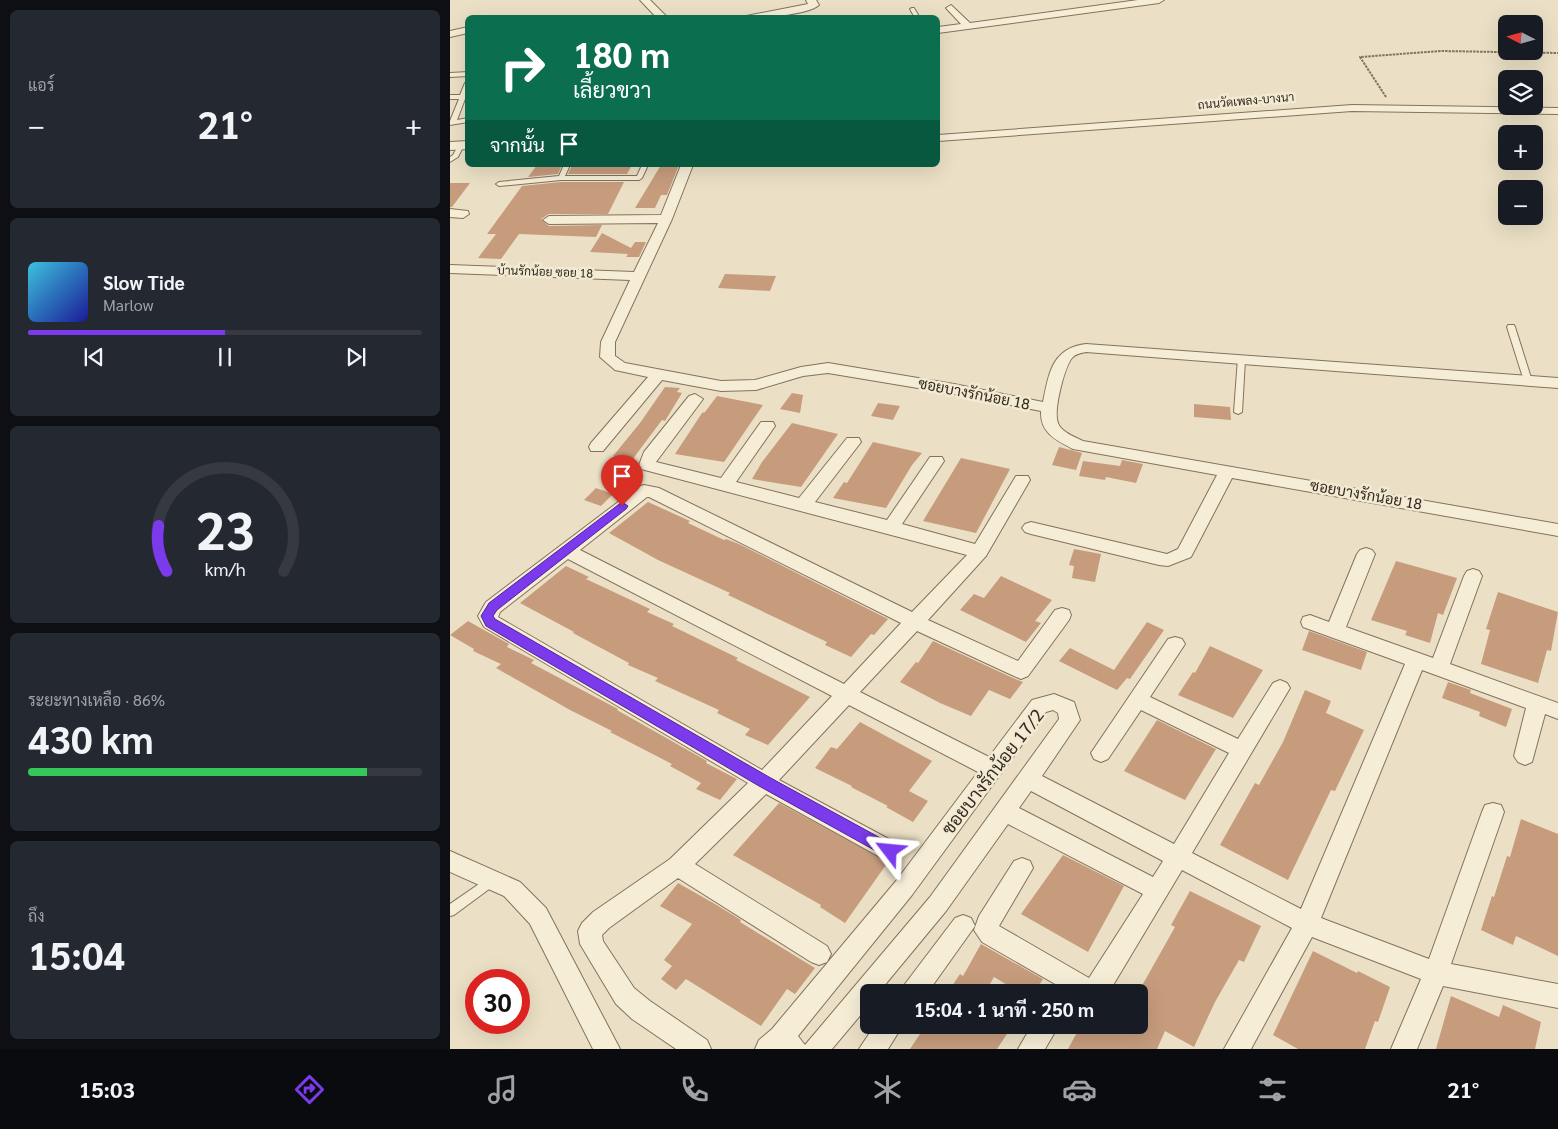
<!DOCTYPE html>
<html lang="th">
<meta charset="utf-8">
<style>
body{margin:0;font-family:Georgia,Sarabun,serif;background:#242831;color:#f1f3f6;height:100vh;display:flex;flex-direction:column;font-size:19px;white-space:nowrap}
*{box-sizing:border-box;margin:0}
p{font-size:16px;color:#9ea1a6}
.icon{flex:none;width:28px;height:28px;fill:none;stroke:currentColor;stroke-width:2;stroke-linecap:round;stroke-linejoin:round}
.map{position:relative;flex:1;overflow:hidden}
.details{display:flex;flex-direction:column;gap:10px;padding:10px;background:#0d0f14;width:450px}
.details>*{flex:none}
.top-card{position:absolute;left:15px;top:15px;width:475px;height:152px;border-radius:8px;box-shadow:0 5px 20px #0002;background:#0b6e4f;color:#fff;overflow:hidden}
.needle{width:32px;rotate:276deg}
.controls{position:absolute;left:1048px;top:15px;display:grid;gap:10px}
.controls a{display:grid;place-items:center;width:45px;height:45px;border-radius:8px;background:#171b24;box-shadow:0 5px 20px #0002;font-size:25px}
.speed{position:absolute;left:15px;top:969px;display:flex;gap:10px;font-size:25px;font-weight:700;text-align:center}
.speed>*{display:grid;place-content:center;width:65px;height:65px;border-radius:50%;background:#171b24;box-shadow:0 5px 20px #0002;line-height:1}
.speed .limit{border:8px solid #d22;background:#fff;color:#111}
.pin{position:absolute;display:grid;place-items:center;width:42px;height:42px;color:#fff;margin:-51px -21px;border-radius:50% 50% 50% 0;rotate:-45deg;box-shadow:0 0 5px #0007}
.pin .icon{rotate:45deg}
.me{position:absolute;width:55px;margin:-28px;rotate:299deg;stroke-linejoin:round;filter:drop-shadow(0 0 4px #0008)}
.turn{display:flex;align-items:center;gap:18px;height:105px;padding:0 25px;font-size:22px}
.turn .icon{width:65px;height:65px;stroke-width:2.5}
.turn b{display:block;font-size:35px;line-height:42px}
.then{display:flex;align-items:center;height:48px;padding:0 25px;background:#0003;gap:10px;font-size:19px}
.big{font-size:38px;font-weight:700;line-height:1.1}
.details .widget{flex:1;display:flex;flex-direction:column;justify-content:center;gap:8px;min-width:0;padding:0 18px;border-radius:8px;background:#242831}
.details .dial{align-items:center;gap:0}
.dial svg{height:130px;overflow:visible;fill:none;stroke:#363941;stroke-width:7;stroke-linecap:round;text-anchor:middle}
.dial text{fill:#f1f3f6;stroke:none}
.song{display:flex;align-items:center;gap:15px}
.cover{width:60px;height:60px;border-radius:8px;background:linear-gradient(135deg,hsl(190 70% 55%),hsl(240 70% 35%))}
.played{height:5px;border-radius:2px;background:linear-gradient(90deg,#7c3aed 50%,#363941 50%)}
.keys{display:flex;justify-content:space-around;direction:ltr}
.heat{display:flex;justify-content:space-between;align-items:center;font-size:28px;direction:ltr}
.charge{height:8px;border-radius:4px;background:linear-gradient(90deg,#34c759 86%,#363941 0)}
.trip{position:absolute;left:410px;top:984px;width:288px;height:50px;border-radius:8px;background:#171b24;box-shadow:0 5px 20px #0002;font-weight:700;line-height:50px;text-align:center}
.tab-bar{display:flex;height:80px;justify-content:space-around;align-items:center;background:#090b0e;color:#9ea1a6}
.tab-bar .icon{width:35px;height:35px}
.tab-bar .on{color:#7c3aed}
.tab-bar b{font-size:22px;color:#f1f3f6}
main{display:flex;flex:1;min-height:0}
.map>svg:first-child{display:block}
</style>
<main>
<section class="details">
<div class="widget"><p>แอร์</p>
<div class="heat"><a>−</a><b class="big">21°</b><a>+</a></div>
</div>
<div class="widget">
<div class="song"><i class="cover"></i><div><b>Slow Tide</b><p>Marlow</p></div></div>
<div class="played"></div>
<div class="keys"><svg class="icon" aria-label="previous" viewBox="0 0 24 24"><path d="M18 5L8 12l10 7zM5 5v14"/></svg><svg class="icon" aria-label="pause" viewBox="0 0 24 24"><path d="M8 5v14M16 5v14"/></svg><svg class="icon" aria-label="next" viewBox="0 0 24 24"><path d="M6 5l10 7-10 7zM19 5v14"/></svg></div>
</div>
<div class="widget dial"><svg viewBox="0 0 100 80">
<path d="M14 69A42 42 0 1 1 86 69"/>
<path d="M14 69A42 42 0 0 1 9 41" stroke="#7c3aed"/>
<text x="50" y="56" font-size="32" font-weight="700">23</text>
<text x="50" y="72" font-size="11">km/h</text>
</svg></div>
<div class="widget"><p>ระยะทางเหลือ · 86%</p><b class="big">430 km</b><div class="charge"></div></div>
<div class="widget"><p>ถึง</p><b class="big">15:04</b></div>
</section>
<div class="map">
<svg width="1108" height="1049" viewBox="0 0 1108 1049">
<rect width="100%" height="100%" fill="#ebe0c5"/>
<!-- building -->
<g fill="#c69c7d">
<polygon points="87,165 112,165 108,174 78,177"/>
<polygon points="122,165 182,165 177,174 118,174"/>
<polygon points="211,165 229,165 217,195 211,195 205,208 185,208"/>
<polygon points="111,182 174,182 158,214 99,214 91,219 99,226 152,225 146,237 69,234 51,259 28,258 46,234 37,234 72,186"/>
<polygon points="0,183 20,183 2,207 0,207"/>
<polygon points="152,233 181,248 185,242 196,242 189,257 176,257 178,254 140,252"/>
<polygon points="275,274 326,276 320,291 268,288"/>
<polygon points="215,387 230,388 227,392 232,393 215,421 212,420 182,460 163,456 190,423"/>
<polygon points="342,393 353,395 350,413 330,409"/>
<polygon points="267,396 313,405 274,462 225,454 252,413 255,412"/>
<polygon points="428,403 450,406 443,420 421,416"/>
<polygon points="744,404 780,407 781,420 744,417"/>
<polygon points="342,423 388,434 351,487 302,479 312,462"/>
<polygon points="423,442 472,453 462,465 436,508 383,498 394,482 397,483"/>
<polygon points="609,447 632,453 626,470 602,465"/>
<polygon points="511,458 560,469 526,533 473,521"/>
<polygon points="672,460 693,464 686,483 656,477 655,480 629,476 633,461 670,466"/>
<polygon points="146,488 163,494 151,506 134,500"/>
<polygon points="198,502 240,521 238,523 274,540 276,539 289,544 438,619 424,635 421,634 401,657 375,645 377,642 278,595 280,593 208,560 159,533"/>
<polygon points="624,549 651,554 645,582 622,578 624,566 619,565"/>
<polygon points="946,561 1007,578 993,615 988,613 980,643 955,635 957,631 921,620"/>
<polygon points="116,566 139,577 136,579 200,609 197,612 224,624 222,626 288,658 286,660 360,697 318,745 295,735 300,729 267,713 269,710 205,681 208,678 178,665 179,663 123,633 124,632 70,603"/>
<polygon points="551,576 602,600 585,621 591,623 576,642 510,610 524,594 534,598"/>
<polygon points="1048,592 1108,612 1101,651 1097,650 1088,683 1031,664 1040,630 1036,629"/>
<polygon points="18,621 59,644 57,647 84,660 81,663 168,709 167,710 257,761 256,763 287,779 270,800 246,789 251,783 220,766 222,764 160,732 162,731 120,710 46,668 51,664 23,651 24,649 0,635"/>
<polygon points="697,622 714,630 680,679 677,678 667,690 609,661 620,648 664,670"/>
<polygon points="859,631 917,652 911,670 852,650"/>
<polygon points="483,641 563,678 573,682 560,699 539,690 521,716 490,703 450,682 466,662 468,663"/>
<polygon points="760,646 813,670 783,718 728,695 743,672 745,673"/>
<polygon points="998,682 1021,690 1020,693 1062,709 1056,727 1029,716 1030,712 992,698"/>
<polygon points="855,690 881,701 876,713 914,730 885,791 881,790 838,880 770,845 805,783 809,785 833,742"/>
<polygon points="707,720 766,749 735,800 674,771"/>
<polygon points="410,722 482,761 459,791 478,801 463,822 436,807 438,806 401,787 402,786 365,768 381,747 387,749"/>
<polygon points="329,803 438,862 395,923 370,907 371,905 283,855"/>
<polygon points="1071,819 1108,834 1108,956 1066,936 1063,945 1031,930 1042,896 1044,897 1057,856 1060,857"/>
<polygon points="613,855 674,886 638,952 571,914"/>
<polygon points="228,883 265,904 291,920 290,922 365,968 345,994 337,989 311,1026 236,979 226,990 211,979 222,966 214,960 242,924 210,906"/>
<polygon points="740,891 811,926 794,962 789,960 765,1002 744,1047 715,1031 707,1049 618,1049 631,1025 689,1025 689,991 725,927 721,925"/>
<polygon points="531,944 593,979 585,992 569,992 544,977 535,992 498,992 510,974 513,976"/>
<polygon points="863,951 907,973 908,971 940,987 928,1022 925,1021 915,1049 848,1049 823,1035"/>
<polygon points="1001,996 1049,1017 1053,1005 1091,1022 1085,1049 986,1049"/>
<polygon points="476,1025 563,1025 547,1049 460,1049"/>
</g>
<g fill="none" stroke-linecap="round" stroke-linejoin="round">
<!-- service casing -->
<g stroke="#84725c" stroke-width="2">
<g id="service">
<polygon points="462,8 464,8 470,18 465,18 460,9"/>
<polygon points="18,72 18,76 0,77 0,73"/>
<polygon points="18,82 18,91 7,120 18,118 18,122 0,125 0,121 9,99 0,99 0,95 10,95 15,83"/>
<polygon points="9,144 14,145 8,157 0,162 0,157 3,155"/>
<polygon points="114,165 120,165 115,176 187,176 192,165 198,165 192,178 189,180 111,180 49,186 46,184 49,182 109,176"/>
<polygon points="1058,325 1064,325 1065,327 1082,381 1081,383 1075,383 1074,381 1057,327"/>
<polygon points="788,358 794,358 795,360 792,412 788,414 784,412"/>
<polygon points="42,875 46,876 48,880 46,884 4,915 0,916 0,904"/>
</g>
</g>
<!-- minor casing -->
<g stroke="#84725c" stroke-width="2">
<g id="minor">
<polygon points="190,0 200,0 218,18 207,18"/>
<path d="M356 0H366L369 5C357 16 304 18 286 18L358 4Z"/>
<polygon points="688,0 714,0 709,3 488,33 488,27 511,24 496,8 501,5 520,23"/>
<polygon points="18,27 18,33 0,37 0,31"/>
<polygon points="902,105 1108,108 1108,114 902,111 488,141 488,135"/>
<polygon points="18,141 18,149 0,150 0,142"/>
<path d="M231 165H243L222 219 165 342V356L175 363 271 381 305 380 351 367 378 363 504 384 593 402C599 373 602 348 636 344L1108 378V388L636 352C631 353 625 354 622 358 614 368 603 412 608 423 611 432 625 437 633 441L1108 524V536L782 478 741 557 718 566 709 565 581 534 575 532 572 528 575 524 581 522 717 554 728 549 767 475 623 449C606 440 590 433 591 411L504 394 378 373 353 376 306 390 271 391 212 380 153 451H141L139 447 141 443 198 377 165 370 150 357 151 342 180 280 0 273V265L184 272 208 223 99 224 93 220 99 216 211 215Z"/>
<polygon points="0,209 18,211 19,214 13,218 0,217"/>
<path d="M245 394 253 399 206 462 271 478 311 422H323L325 426 286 482 349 498 397 438H409L411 442 365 502 437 520 480 457H492L494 461 452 524 525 544 566 476H578L580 480 536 556 478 620 568 661 605 610 612 608 619 610 621 615 619 620 578 676 571 679 564 676 467 631 410 692 539 757 582 700 604 694 624 702 630 720 592 776 724 844 779 753 691 710 658 759 651 762 644 759 641 753 718 639 725 637 732 639 735 644 700 697 788 739 823 683 830 680 837 683 840 688 837 693 742 853 851 909 955 664 853 627 851 622 853 617 860 615 879 622 907 554 910 550 916 548 922 550 925 554 896 627 983 658 1014 576 1017 571 1023 569 1029 571 1032 576 1000 664 1108 703V719L1095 714 1082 762 1075 765 1068 762 1064 756 1076 708 972 670 871 918 979 959 1032 812 1035 805 1043 803 1051 805 1054 812 1001 964 1108 984V1008L993 986 967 1049H941L971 979 862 937 801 1049H774L842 928 732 870 659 992H619L532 942 524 930 529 916 564 861 572 858 580 861 583 868 549 926 639 978 693 894 558 824 496 911 429 992H419V1005L382 1049H305L309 1040 322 1029 446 881 528 772 399 705 329 780 448 844 451 851 448 858 440 861 432 858 316 794 245 864 377 946 381 954 377 962 369 965 361 962 228 878 159 928 152 935 153 941 184 988 200 1001 257 1040 261 1049H226L182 1019 166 1004 130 944 128 931 132 923 143 912 220 859 298 783 34 627 28 616 36 602 188 487 194 485 209 488 462 612 517 555 191 469 189 465 194 452 239 396ZM197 497H199L451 623 394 684 130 550ZM118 559 382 696 312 770 48 617 50 612ZM603 710 608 713 609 719 480 897 355 1045 348 1036 462 895 596 712ZM581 791 713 861 703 877 569 808Z"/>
<polygon points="0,851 70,882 96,908 170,1049 143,1049 80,924 54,896 0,872"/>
<polygon points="513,915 521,918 525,926 478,992 452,992 455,984 505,918"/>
<polygon points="425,1025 453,1025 438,1049 409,1049"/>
<polygon points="582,1025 609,1025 595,1049 568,1049"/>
</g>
</g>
<!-- path -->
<polyline stroke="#84725c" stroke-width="2" stroke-dasharray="2.5 1" stroke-linecap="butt" points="936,97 910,57 991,51 1108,53"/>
<!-- service -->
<use href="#service" fill="#f6edd7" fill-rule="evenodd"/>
<!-- minor -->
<use href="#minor" fill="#f6edd7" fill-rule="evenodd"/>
</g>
<!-- route -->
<polygon fill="#7c3aed" stroke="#51269a" points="172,502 178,506 176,509 47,610 43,616 45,619 319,777 445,846 447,851 445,856 440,857 435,856 309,786 36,626 31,616 39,603"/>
<g text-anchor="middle" stroke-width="5" stroke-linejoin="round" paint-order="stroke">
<!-- far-street labels -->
<g font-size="12" fill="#352a1f" stroke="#f3ead4">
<text transform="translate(796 101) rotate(-5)" y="4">ถนนวัดเพลง-บางนา</text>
<text transform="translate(95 272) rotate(2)" y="4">บ้านรักน้อย ซอย 18</text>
</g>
<!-- street labels -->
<g font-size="15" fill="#352a1f" stroke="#f3ead4">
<text transform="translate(524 394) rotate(11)" y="5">ซอยบางรักน้อย 18</text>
<text transform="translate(916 495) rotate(10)" y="5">ซอยบางรักน้อย 18</text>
</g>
<!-- near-street labels -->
<g font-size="18" fill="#352a1f" stroke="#f3ead4">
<text transform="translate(543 772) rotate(-52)" y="6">ซอยบางรักน้อย 17/2</text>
</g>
</g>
</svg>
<div class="controls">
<a><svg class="needle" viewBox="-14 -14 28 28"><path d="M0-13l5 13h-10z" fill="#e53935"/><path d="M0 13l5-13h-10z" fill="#9ea1a6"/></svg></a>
<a><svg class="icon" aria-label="layers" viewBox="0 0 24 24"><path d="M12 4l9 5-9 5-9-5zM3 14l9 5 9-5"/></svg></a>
<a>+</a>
<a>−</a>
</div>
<div class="speed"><div class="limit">30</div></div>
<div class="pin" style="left:172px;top:506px;background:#d93025"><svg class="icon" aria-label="arrive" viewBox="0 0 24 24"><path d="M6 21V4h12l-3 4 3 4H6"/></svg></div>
<svg class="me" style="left:440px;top:851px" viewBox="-20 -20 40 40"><path d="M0-17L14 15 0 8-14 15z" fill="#7c3aed" stroke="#fff" stroke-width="4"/></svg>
<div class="trip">15:04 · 1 นาที · 250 m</div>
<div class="top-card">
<div class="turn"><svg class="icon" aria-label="right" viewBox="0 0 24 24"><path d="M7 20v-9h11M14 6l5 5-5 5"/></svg><div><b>180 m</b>เลี้ยวขวา</div></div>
<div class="then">จากนั้น<svg class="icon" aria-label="arrive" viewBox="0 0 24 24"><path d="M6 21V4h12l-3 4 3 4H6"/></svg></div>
</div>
</div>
</main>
<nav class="tab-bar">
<b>15:03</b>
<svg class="icon on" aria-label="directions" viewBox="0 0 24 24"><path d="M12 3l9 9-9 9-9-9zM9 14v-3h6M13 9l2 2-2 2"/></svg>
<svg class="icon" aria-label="music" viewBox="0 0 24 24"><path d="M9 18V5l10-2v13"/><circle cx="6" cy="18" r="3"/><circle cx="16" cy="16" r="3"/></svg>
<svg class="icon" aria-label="phone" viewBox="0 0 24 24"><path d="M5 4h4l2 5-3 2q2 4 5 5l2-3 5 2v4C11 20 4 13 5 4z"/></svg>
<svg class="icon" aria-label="climate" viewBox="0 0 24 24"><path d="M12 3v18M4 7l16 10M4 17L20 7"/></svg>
<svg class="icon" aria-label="car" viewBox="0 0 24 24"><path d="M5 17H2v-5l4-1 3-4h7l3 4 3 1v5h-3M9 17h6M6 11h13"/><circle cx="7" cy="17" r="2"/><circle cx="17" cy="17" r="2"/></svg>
<svg class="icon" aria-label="filters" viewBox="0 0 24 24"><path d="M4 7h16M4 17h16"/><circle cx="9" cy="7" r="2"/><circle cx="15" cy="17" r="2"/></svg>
<b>21°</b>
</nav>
